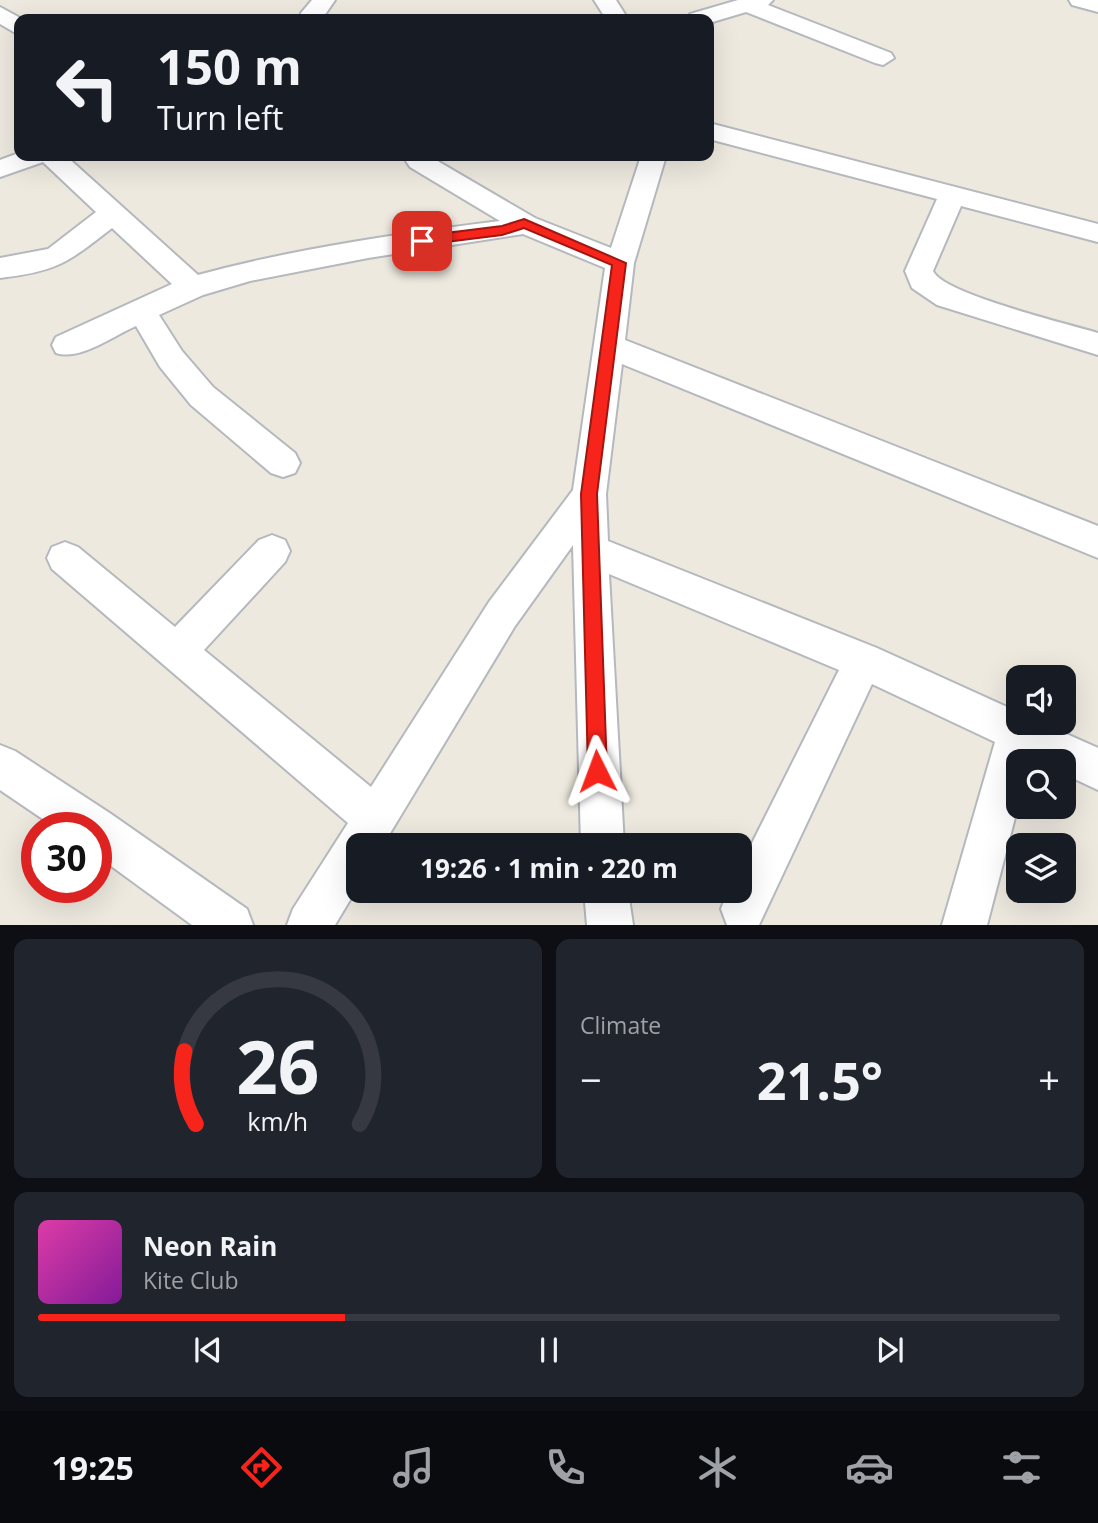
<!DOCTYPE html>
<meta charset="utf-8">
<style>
body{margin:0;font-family:"Open Sans",sans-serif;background:#20242c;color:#f1f3f6;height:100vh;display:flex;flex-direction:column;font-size:26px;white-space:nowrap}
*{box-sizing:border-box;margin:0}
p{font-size:23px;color:#9ea1a6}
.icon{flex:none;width:38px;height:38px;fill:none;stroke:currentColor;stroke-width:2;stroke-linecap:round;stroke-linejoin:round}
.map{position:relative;height:925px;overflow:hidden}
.panel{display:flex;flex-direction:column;gap:14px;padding:14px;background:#0d0f14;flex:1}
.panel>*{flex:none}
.hud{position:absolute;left:14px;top:14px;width:700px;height:147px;border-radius:14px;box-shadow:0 7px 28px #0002;background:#171b24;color:#f1f3f6;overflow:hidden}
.controls{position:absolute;left:1006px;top:665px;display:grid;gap:14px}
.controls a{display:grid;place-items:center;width:70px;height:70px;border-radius:14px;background:#171b24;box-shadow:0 7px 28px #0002;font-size:35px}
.speed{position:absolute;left:21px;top:812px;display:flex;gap:14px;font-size:35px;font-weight:700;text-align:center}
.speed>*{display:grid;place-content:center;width:91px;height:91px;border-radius:50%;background:#171b24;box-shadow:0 7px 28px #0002;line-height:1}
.speed .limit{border:10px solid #d22;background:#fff;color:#111}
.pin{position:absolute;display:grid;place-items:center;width:60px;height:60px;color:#fff;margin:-30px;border-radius:14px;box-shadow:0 4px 10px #0006}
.me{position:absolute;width:77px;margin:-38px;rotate:357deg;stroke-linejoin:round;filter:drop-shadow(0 0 5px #0008)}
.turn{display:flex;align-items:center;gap:24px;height:147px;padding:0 28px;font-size:32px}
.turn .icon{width:91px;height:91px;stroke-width:2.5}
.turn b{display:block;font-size:49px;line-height:60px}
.big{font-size:52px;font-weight:700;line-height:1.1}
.panel .widget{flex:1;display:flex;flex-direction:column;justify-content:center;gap:10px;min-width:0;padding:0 24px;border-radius:14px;background:#20242c}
.panel .dial{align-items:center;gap:0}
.dial svg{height:182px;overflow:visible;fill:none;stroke:#363941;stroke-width:7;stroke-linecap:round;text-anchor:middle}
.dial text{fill:#f1f3f6;stroke:none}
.song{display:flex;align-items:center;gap:21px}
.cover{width:84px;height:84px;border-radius:10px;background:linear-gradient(135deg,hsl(320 70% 55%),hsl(290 70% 35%))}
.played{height:7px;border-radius:4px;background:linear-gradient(90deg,#f6241b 30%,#363941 30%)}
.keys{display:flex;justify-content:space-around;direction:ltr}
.heat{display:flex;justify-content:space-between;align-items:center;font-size:38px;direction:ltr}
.panel .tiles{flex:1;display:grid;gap:14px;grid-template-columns:1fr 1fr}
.widget:last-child{grid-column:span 2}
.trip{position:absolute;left:346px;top:833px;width:406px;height:70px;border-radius:14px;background:#171b24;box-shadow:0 7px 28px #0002;font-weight:700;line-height:70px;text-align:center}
.tabs{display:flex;height:112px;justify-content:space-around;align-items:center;background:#090b0e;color:#9ea1a6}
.tabs .icon{width:49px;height:49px}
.tabs .selected{color:#f6241b}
.tabs b{font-size:32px;color:#f1f3f6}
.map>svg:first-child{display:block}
</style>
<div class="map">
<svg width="1098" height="925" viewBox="0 0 1098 925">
<rect width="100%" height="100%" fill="#ede9df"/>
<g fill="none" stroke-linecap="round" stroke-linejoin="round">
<!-- minor casing -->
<g stroke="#b5b8bd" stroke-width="4">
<g id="minor">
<polygon points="312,0 335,0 322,19 300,19 301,13"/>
<polygon points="594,0 616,0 628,19 606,19"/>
<polygon points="738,0 773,0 768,5 891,53 894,58 883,65 875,63 746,12 709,23 709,19 687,19 690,14"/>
<polygon points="1069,0 1098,0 1098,12 1072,5"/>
<polygon points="0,7 22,19 19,35 0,24"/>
<path d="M709 123 1098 224V242L961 206 933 271C943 294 1069 324 1098 333V355L937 305 912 288 905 271 937 199 709 139Z"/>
<path d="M19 153V156H66L198 275C297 248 398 234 500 221L410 167 406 161 410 156H429L535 218 611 248 641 156H666L634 263 625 340 1098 526V558L622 364 606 494 608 541 877 648 1018 712V723H1042L1098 748V790L1064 774V761H1018V806L987 925H942L995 742 872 684 759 925H727L721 909 727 893 740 891V867L839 670 609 574 624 845H581L573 545 515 626 383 845H359V885L335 925H287L293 909 348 823 52 569 47 558 52 547 65 542 78 547 175 627 259 540 272 535 285 540 290 551 285 562 204 650 371 787 489 602 573 490 605 268 523 234 368 258 250 281 203 295 159 315 182 351 213 387 295 453 300 463 295 473 283 477 271 473 191 405 160 367 136 326C113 336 80 361 56 353L52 345 56 337 172 284 112 228C67 263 58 271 0 278V258L48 249 96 212 43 162 0 177V160Z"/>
<polygon points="0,745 15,751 111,814 247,909 253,925 192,925 96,855 96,828 56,828 0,790"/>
<polygon points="584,891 628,891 633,925 587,925"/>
</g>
</g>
<!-- minor -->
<use href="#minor" fill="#fff" fill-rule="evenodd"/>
</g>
<!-- route -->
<polygon fill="#f6241b" stroke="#a01712" stroke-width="2" points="524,219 626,263 597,494 607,771 604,778 597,781 590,778 588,771 581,494 612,265 524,228 502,235 422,245 415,241 422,236 502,226"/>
</svg>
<div class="controls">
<a><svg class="icon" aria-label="sound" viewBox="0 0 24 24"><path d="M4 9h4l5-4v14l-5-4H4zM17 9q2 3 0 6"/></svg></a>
<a><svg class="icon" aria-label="search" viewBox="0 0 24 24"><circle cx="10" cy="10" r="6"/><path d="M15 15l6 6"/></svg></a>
<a><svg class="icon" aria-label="layers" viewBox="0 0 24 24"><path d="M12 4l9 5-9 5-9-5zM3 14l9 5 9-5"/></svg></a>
</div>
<div class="speed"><div class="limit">30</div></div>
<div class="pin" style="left:422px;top:241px;background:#d93025"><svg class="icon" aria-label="arrive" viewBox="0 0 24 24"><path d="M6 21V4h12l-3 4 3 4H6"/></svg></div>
<svg class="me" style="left:597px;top:771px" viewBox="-20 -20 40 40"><path d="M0-17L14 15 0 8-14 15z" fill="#f6241b" stroke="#fff" stroke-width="4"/></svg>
<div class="trip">19:26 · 1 min · 220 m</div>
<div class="hud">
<div class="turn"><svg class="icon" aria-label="left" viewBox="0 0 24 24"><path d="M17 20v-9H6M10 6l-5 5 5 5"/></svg><div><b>150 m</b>Turn left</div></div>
</div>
</div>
<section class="panel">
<div class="tiles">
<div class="widget dial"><svg viewBox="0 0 100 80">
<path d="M14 69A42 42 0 1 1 86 69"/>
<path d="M14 69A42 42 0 0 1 9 37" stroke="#f6241b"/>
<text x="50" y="56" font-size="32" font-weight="700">26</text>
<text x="50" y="72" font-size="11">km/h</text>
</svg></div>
<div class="widget"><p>Climate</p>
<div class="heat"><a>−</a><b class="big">21.5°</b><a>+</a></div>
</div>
<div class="widget">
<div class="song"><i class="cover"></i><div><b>Neon Rain</b><p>Kite Club</p></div></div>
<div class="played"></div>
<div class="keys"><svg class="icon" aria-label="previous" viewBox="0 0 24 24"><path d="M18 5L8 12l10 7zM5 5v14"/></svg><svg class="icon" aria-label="pause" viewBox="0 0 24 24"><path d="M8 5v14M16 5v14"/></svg><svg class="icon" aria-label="next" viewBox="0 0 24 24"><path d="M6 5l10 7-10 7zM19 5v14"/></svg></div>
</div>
</div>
</section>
<nav class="tabs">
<b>19:25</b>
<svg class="icon selected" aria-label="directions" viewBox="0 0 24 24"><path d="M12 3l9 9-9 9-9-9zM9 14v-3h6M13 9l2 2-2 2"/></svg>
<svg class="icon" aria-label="music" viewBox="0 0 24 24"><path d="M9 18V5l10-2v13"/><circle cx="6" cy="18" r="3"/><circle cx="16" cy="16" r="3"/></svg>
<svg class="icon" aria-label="phone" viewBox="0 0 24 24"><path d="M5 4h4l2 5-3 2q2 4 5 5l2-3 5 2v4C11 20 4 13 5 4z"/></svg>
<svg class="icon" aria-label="climate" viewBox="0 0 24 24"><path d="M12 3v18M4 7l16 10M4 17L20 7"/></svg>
<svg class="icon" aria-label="car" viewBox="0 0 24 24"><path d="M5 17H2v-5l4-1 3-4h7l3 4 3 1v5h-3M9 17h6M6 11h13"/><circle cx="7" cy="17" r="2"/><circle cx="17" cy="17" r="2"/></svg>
<svg class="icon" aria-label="filters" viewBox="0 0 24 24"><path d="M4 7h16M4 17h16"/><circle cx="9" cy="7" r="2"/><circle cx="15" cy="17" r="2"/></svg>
</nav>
